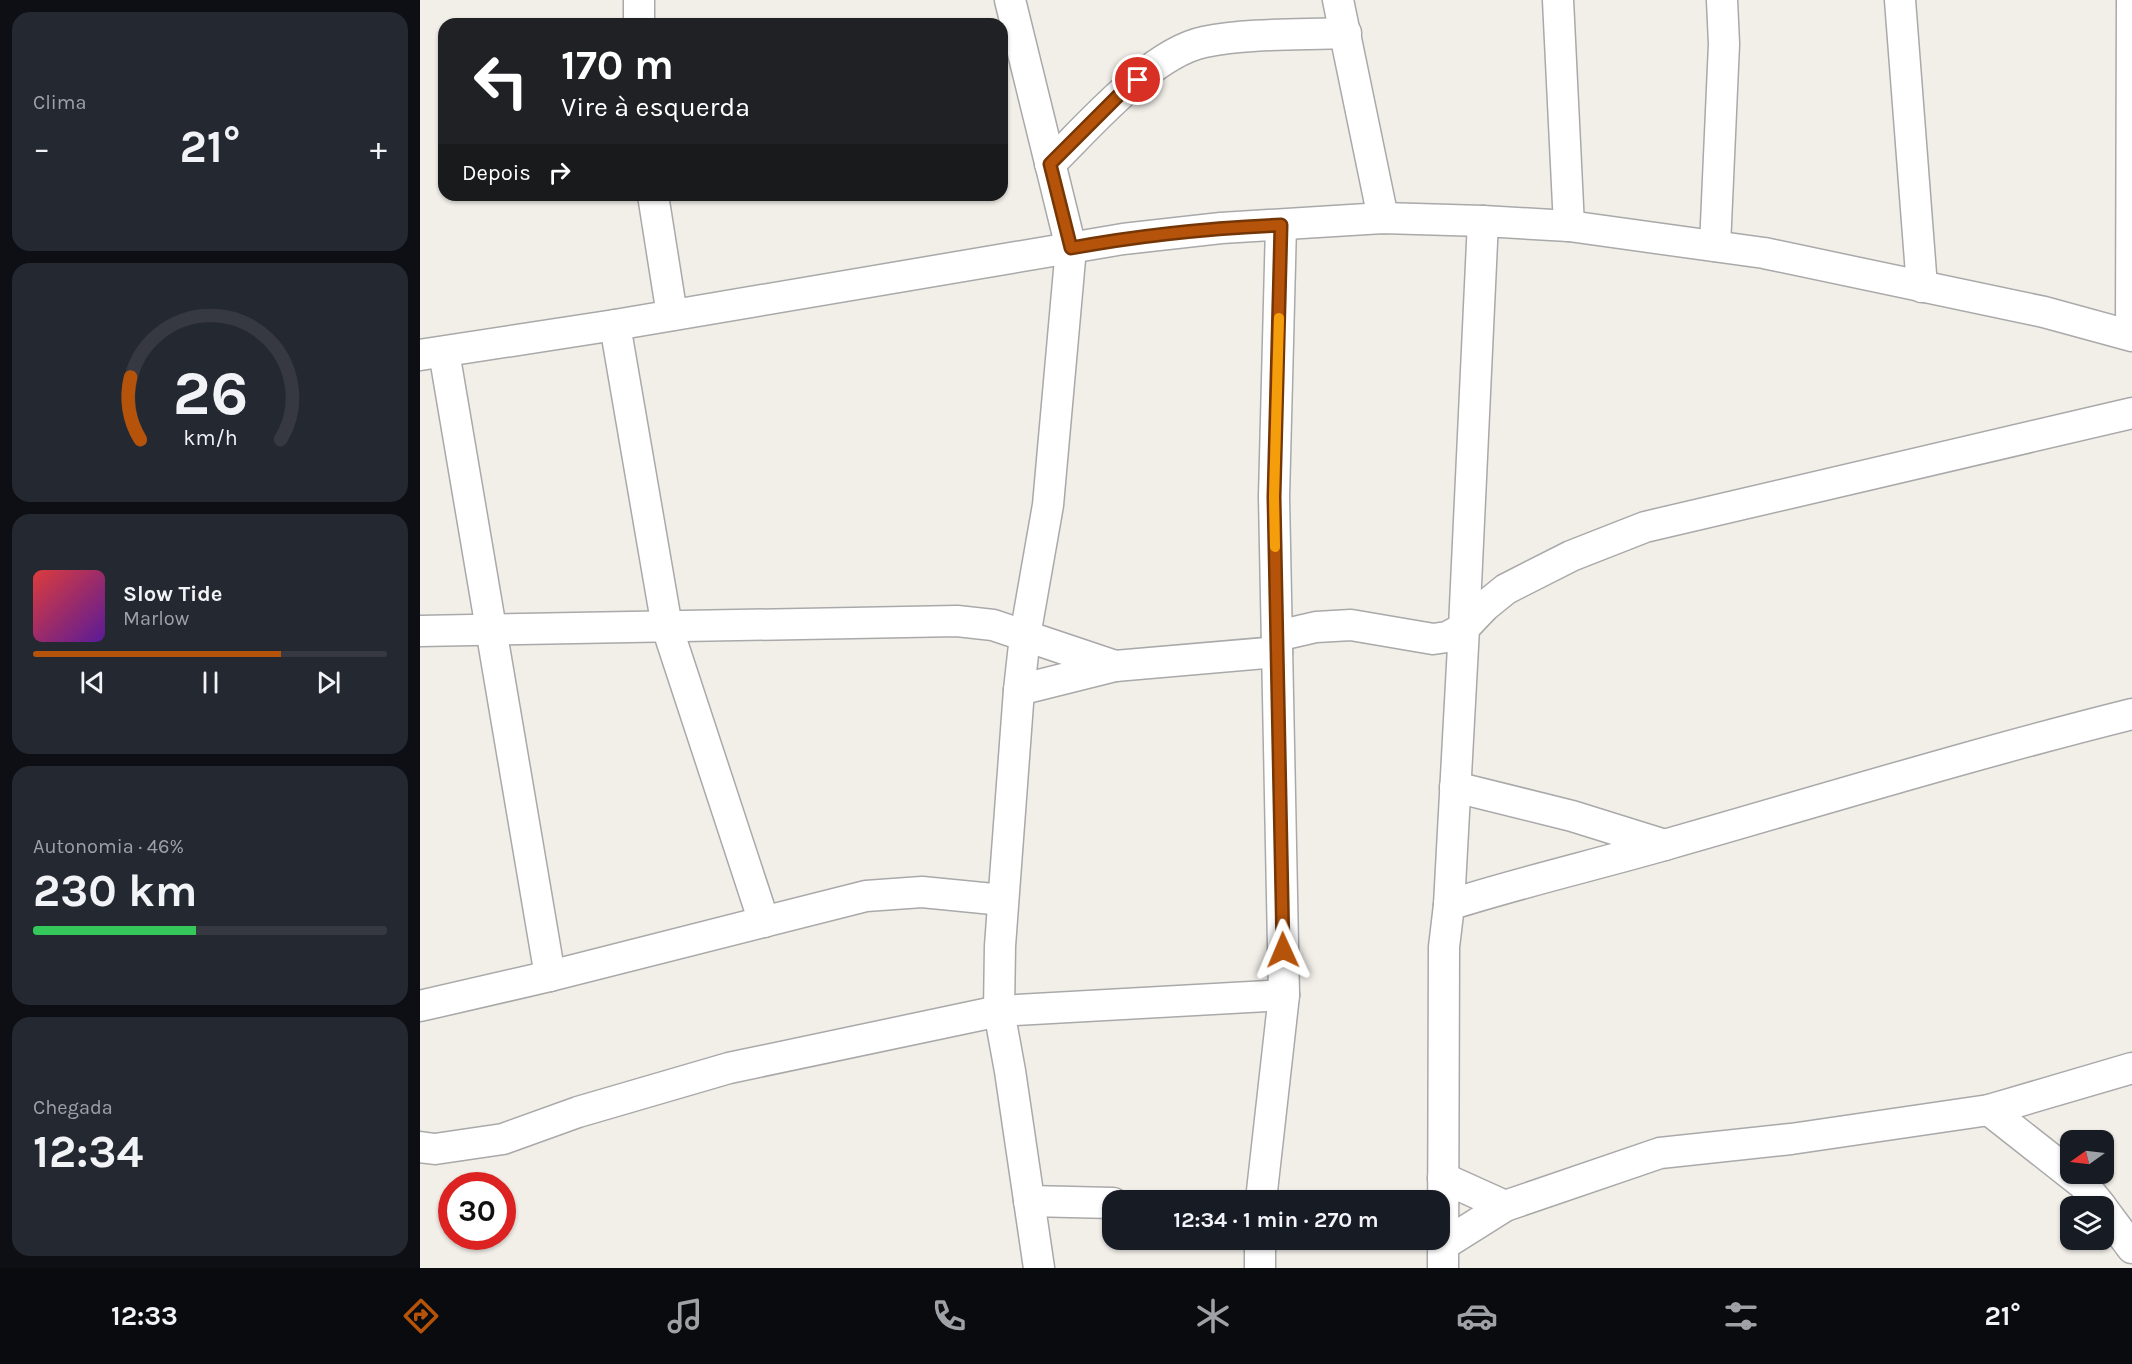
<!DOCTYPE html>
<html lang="pt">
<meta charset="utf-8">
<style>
body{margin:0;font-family:Karla,sans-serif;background:#242831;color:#f1f3f6;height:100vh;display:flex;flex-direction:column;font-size:22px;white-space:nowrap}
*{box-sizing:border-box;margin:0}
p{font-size:20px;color:#9ea1a6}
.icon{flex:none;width:33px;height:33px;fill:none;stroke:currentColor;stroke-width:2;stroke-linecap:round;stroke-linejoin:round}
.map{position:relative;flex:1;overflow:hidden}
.details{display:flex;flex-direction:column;gap:12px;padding:12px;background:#0d0f14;width:420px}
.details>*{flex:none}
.banner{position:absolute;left:18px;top:18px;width:570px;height:183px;border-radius:18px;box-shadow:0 2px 4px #0004;background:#202124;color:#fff;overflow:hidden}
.needle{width:39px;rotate:256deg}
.buttons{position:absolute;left:1640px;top:1130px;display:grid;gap:12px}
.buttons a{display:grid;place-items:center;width:54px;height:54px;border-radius:12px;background:#171b24;box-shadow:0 2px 4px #0004;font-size:30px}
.speed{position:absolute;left:18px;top:1172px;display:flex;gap:12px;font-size:30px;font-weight:700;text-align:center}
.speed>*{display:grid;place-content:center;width:78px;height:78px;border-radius:50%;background:#171b24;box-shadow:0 2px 4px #0004;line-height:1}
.speed .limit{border:9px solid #d22;background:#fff;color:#111}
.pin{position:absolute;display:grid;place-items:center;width:51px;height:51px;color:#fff;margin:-26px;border:3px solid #fff;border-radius:50%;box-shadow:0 2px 6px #0007}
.me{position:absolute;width:66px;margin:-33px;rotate:359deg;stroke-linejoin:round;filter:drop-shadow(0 0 4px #0008)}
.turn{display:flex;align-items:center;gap:21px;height:126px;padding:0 24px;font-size:27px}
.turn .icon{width:78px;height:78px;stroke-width:2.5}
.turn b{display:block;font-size:42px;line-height:51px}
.then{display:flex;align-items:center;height:57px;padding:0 24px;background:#0003;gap:12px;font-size:22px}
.big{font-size:45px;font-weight:700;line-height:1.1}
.details .card{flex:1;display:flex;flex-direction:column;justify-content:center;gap:9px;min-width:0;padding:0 21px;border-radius:18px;background:#242831}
.details .dial{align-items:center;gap:0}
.dial svg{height:156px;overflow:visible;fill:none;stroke:#363941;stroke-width:7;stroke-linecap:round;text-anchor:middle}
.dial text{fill:#f1f3f6;stroke:none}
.song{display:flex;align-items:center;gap:18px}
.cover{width:72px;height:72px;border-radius:9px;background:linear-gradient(135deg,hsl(0 70% 55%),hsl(270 70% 35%))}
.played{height:6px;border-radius:3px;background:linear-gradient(90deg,#b45309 70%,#363941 70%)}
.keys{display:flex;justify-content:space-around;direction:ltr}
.heat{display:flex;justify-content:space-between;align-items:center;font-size:33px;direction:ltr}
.charge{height:9px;border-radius:4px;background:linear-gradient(90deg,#34c759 46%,#363941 0)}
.trip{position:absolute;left:682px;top:1190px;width:348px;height:60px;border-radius:18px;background:#171b24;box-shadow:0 2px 4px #0004;font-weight:700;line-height:60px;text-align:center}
.dock{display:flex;height:96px;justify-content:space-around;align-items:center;background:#090b0e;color:#9ea1a6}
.dock .icon{width:42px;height:42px}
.dock .active{color:#b45309}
.dock b{font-size:27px;color:#f1f3f6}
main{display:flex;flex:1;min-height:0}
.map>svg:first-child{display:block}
</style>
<main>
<section class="details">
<div class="card"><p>Clima</p>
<div class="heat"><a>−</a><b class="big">21°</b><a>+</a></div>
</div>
<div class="card dial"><svg viewBox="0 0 100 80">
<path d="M14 69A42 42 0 1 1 86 69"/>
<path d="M14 69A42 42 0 0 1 9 37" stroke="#b45309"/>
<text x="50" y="56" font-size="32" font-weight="700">26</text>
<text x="50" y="72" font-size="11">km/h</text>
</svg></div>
<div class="card">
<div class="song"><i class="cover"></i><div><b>Slow Tide</b><p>Marlow</p></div></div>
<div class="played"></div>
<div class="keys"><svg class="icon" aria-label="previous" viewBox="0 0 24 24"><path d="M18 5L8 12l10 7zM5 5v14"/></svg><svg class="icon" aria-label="pause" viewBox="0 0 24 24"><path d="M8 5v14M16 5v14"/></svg><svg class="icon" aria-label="next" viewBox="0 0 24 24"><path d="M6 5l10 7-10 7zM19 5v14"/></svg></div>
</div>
<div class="card"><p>Autonomia · 46%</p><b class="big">230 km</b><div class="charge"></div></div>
<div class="card"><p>Chegada</p><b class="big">12:34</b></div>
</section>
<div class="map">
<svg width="1712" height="1268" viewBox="0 0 1712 1268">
<rect width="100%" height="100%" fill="#f2efe9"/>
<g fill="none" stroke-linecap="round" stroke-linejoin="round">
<!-- minor casing -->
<g stroke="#a9a9a9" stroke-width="33">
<g id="minor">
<polyline points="219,0 219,24"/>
<polyline points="590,0 651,248 628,505 605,636 599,690 580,946 579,1011 590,1071 619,1268"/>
<polyline points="918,0 963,218"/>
<polyline points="1138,0 1149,226"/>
<polyline points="1480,0 1502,287"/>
<path d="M630 164C668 127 731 53 784 42 830 33 879 35 926 33"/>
<polyline points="233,195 252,315"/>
<polyline points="1295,246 1304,44 1302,0"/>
<polyline points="195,325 247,627 344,922"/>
<polyline points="1711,335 1712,0"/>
<polyline points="24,352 130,976"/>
<polyline points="0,355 195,325 703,239 801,228 963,218 1063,221 1149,226 1344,253 1624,312 1712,336"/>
<polyline points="0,631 537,621 573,625 695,666"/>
<polyline points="857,636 896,627 931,625 1013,639 1027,637 1044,628 1063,221"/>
<polyline points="599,690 695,666 857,652"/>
<polyline points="1035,787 1152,816 1245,845"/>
<polyline points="1029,905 1044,628 1065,606 1086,589 1151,556 1225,527 1712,413"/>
<polyline points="0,1006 130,976 446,896 502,892 583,900"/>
<polyline points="1569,1110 1663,1184 1681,1206"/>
<polyline points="0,1147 15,1149 83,1139 158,1112 309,1068 579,1011 864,995"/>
<polyline points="1023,1178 1085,1206"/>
<polyline points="841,1200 864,995 854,497 861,225"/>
<polyline points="609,1201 693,1203"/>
<polyline points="1683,1209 1712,1248"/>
<polyline points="1023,1245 1085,1206 1240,1153 1371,1139 1569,1110 1712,1068"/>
<polyline points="840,1268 840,1239"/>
<path d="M1023 1268 1024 947 1029 905C1101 882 1175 865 1248 844 1402 800 1556 753 1712 714"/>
</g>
</g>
<!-- minor -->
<use href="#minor" stroke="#fff" stroke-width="30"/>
</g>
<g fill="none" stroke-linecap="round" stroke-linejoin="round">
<!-- route casing -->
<g stroke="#753606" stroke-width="15">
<path id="route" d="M718 80 703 91 630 164 651 248C721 235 791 228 861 225L854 497 863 950"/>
</g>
<!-- route -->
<use href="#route" stroke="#b45309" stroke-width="10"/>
<!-- slow -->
<polyline stroke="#f59e0b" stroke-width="10" points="855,547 854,497 859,318"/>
</g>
</svg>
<div class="buttons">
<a><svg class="needle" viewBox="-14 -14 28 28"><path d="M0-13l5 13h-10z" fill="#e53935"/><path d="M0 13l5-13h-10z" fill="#9ea1a6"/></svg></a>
<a><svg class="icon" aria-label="layers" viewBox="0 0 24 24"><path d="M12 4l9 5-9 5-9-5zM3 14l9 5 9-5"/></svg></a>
</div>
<div class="speed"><div class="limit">30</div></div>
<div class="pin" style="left:718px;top:80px;background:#d93025"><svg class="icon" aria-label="arrive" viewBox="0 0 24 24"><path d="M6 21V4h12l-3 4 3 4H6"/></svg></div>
<svg class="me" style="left:863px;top:950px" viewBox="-20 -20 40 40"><path d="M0-17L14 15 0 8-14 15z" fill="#b45309" stroke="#fff" stroke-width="4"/></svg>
<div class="trip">12:34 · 1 min · 270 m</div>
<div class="banner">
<div class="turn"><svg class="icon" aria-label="left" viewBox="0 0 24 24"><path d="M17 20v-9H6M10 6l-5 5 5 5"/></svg><div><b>170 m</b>Vire à esquerda</div></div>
<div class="then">Depois<svg class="icon" aria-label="right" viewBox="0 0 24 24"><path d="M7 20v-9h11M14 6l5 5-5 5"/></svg></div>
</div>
</div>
</main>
<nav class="dock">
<b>12:33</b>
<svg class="icon active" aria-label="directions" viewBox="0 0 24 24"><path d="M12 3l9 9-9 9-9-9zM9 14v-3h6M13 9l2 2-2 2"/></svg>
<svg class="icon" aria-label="music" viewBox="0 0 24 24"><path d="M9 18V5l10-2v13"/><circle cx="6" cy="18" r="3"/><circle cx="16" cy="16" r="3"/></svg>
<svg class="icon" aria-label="phone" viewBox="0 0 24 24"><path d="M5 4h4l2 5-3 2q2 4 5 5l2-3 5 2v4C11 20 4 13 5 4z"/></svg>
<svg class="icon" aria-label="climate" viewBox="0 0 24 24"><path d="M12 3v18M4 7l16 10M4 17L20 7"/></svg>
<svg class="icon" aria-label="car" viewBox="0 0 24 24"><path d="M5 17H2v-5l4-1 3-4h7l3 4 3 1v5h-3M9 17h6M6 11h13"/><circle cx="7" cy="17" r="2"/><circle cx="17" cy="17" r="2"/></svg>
<svg class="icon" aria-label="filters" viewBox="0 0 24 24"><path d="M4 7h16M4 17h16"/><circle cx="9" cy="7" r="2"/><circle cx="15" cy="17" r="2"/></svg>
<b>21°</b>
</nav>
